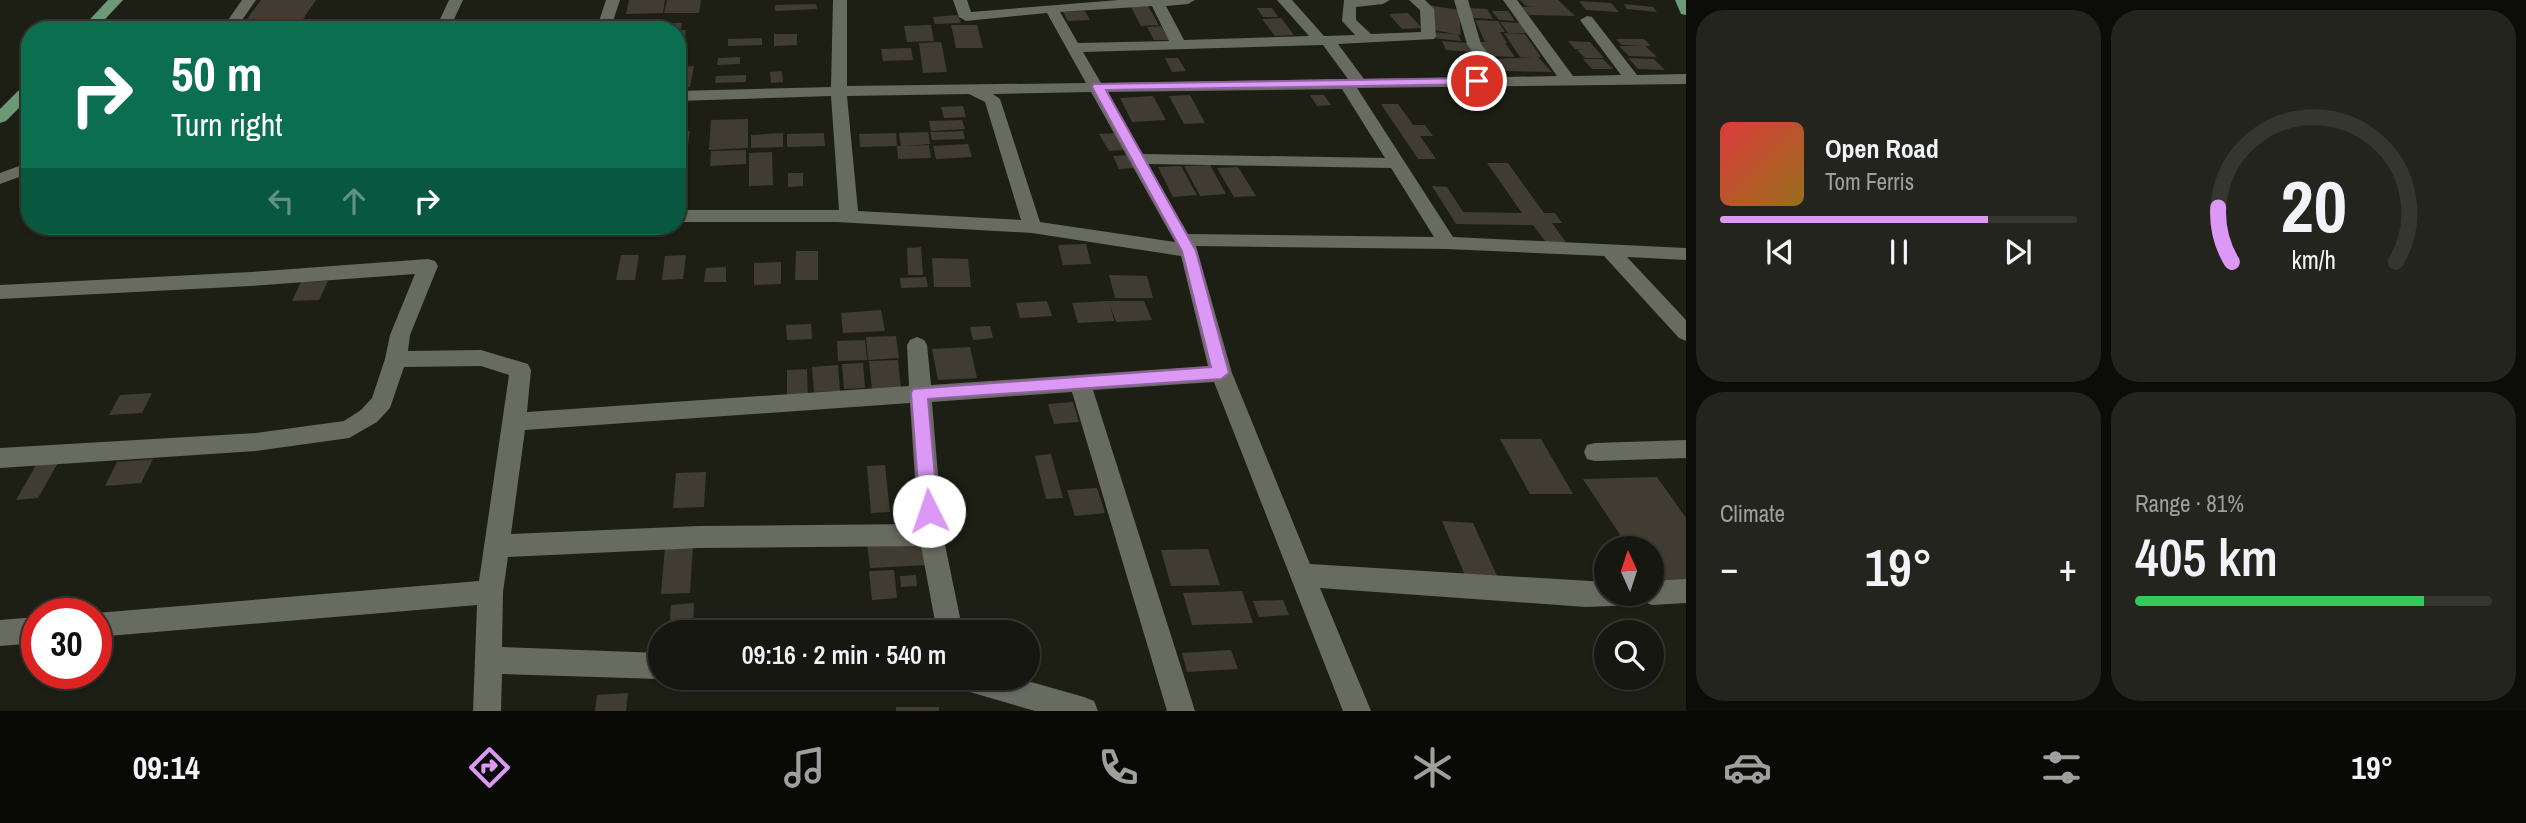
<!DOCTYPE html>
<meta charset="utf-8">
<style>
body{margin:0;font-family:"Archivo Narrow",sans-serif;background:#23241e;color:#f1f3f6;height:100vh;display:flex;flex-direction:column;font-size:26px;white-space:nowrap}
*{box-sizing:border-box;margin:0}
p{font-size:23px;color:#9e9f9f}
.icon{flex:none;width:38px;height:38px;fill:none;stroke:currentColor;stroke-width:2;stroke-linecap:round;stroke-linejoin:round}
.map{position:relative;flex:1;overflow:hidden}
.panel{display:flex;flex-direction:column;gap:10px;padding:10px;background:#0c0d09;width:840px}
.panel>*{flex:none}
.hud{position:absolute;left:21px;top:21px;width:665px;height:214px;border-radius:28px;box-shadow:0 2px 5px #0004,0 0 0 2px #353630;background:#0b6e4f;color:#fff;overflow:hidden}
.needle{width:46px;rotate:357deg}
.fabs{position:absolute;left:1594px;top:536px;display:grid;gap:14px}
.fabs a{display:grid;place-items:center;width:70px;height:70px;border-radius:50%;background:#161710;box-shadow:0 2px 5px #0004,0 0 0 2px #353630;font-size:35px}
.speed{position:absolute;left:21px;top:598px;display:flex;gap:14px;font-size:35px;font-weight:700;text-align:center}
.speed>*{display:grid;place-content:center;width:91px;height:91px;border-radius:50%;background:#161710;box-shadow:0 2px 5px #0004,0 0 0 2px #353630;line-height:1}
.speed .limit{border:10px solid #d22;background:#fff;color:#111}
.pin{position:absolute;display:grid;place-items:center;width:60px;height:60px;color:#fff;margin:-30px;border:4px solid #fff;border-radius:50%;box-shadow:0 2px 7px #0007}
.me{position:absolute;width:77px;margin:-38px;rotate:356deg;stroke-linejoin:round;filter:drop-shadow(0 0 5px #0008)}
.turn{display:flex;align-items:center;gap:24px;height:147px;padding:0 35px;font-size:32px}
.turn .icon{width:91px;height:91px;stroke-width:2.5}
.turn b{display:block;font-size:49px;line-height:60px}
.lanes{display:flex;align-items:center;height:66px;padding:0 35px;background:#0003;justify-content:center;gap:35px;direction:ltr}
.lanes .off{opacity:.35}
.big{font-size:52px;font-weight:600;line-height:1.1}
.panel .tile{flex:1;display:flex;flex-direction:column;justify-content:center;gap:10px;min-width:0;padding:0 24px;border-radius:28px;background:#23241e}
.panel .dial{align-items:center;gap:0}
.dial svg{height:182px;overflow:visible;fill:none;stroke:#353630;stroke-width:7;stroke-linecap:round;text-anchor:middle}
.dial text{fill:#f1f3f6;stroke:none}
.song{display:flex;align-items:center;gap:21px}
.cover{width:84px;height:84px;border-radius:10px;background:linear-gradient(135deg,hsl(0 70% 55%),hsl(40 70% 35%))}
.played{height:7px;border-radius:4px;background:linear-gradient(90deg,#db99f5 75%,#353630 75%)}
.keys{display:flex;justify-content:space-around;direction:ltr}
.heat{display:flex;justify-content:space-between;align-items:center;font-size:38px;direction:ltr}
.charge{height:10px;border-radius:5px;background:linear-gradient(90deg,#34c759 81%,#353630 0)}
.panel .tiles{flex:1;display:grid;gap:10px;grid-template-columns:repeat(2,1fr)}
.trip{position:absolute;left:648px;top:620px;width:392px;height:70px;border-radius:35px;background:#161710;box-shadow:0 2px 5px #0004,0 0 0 2px #353630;font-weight:600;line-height:70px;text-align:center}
.tabs{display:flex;height:112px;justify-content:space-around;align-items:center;background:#090906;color:#9e9f9f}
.tabs .icon{width:49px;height:49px}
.tabs .current{color:#db99f5}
.tabs b{font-size:32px;color:#f1f3f6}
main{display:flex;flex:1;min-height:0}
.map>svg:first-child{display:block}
</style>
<main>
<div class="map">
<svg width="1686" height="711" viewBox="0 0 1686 711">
<rect width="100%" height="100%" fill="#1d1f15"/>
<!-- building -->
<g fill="#413c31">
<polygon points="261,0 316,0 301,22 244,23"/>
<polygon points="629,0 665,0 663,13 626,14"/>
<polygon points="667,0 701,0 699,13 664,13"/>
<polygon points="1520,0 1558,0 1575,16 1529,15 1522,7 1535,6 1526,6"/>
<polygon points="1579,1 1611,3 1619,12 1586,10"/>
<polygon points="816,4 817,9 775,11 775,5"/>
<polygon points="1624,4 1653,7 1657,12 1627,9"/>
<polygon points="1427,5 1459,10 1461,35 1458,34 1461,41 1433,38 1430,32 1455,34 1435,30"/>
<polygon points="1148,6 1159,25 1141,26 1131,7"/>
<polygon points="1257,8 1272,8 1278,17 1263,17"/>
<polygon points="1467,8 1487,9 1493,19 1473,18"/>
<polygon points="1085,11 1090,20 1068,21 1063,12"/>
<polygon points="1492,11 1508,11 1515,21 1499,20"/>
<polygon points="1408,13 1422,28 1402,29 1389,14"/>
<polygon points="958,15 961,23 935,24 933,17"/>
<polygon points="1281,18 1294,35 1275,36 1262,19"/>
<polygon points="1475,20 1498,21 1505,32 1500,32 1507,43 1505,43 1515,57 1488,56 1479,42 1494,42 1485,42"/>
<polygon points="1500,22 1522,23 1530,33 1508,33"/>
<polygon points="663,23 682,23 681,29 662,30"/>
<polygon points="931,25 934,41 907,42 904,26"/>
<polygon points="951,25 977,25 983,48 956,48"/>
<polygon points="1161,26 1169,40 1154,40 1147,27"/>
<polygon points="677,30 686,30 684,49 677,49"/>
<polygon points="1504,33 1525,34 1541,57 1538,57 1552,72 1506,71 1495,59 1534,57 1520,57"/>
<polygon points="774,34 797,34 797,45 774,46"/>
<polygon points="762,38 762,45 728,46 728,39"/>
<polygon points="1616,39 1644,39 1651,46 1645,46 1657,57 1629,56 1619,46 1644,46 1622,45"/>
<polygon points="1442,41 1467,43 1472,52 1446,50"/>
<polygon points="1568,41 1590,42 1604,58 1585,58 1577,50 1585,49 1575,49"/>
<polygon points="941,42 947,72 923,73 919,43"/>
<polygon points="911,48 913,60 883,61 881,49"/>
<polygon points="740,57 740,64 717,65 718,58"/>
<polygon points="1165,58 1178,58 1186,71 1172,72"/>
<polygon points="1628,58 1654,59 1665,70 1638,69"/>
<polygon points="1583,59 1603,59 1613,69 1592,69"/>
<polygon points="694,66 690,87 677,88 677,67"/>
<polygon points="782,71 783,82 771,83 770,72"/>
<polygon points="746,75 746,82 715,83 716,76"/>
<polygon points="1190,95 1205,123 1184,124 1169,96"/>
<polygon points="1310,95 1324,95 1331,105 1317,106"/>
<polygon points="1153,96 1166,120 1132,122 1120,98"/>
<polygon points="1381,104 1398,104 1413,125 1425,125 1433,136 1420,136 1436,159 1418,159"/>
<polygon points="963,106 966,117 944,118 941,107"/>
<polygon points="748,119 748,148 709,150 711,120"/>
<polygon points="962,120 965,129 931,131 929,121"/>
<polygon points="677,131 690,131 687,150 677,151"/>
<polygon points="963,131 965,139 932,140 930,132"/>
<polygon points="928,132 930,144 904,146 929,145 931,158 898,159 897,146 901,146 899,133"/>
<polygon points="783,133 783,147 751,148 751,135"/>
<polygon points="824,133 825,146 787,147 787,134"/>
<polygon points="896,133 897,146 860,147 859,134"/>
<polygon points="1116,133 1126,150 1109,151 1099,134"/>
<polygon points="968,144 972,157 936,159 933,146"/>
<polygon points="746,150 746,164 710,166 711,151"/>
<polygon points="772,152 773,185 749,186 749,153"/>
<polygon points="1128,155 1135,168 1119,169 1113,156"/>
<polygon points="1487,163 1508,163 1544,213 1555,213 1562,223 1552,223 1568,245 1548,245 1533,225 1456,224 1432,186 1447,187 1463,212 1522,213"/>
<polygon points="1210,165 1226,194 1200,196 1184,166"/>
<polygon points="1181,166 1197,195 1173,197 1158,167"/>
<polygon points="1238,167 1256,196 1234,197 1217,168"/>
<polygon points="788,173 803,173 803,186 788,187"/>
<polygon points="1086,244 1091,264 1063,265 1058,245"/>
<polygon points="921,247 923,275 908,275 907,248"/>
<polygon points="796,251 818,251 818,280 795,280"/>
<polygon points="621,255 639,255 635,280 616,280"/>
<polygon points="686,255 683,279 662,280 665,256"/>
<polygon points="932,258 968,259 971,287 934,287"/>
<polygon points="781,262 781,284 754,285 754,263"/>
<polygon points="726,267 726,282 704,282 706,268"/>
<polygon points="1109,275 1147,276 1153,298 1115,298"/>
<polygon points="926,277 928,287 901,288 900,278"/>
<polygon points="328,281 319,300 292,301 301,282"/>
<polygon points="1047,301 1052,316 1020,318 1016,303"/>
<polygon points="1107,301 1144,301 1152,320 1116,322 1110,305 1114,321 1078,323 1072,303"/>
<polygon points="881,310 885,331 843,333 841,313"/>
<polygon points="811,324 812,339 787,340 786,325"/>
<polygon points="990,326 993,338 973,340 970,327"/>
<polygon points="896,336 899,358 868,360 866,337"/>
<polygon points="865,340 867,360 838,361 837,341"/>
<polygon points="970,347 977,378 938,380 932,349"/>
<polygon points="898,360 901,389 872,391 869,361"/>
<polygon points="863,363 865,388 844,389 842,364"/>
<polygon points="838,365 840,391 814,392 812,367"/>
<polygon points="807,369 808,400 787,401 787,370"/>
<polygon points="152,393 142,413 109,415 120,395"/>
<polygon points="1073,402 1079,422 1054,424 1048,404"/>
<polygon points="1500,439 1541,439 1573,494 1530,494"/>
<polygon points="1051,454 1063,498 1046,499 1035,456"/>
<polygon points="153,459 141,483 105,486 117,462"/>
<polygon points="58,463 38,498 16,500 36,465"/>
<polygon points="885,465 890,512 871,513 867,466"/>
<polygon points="706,472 704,507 673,508 676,473"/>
<polygon points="1657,477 1686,518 1686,581 1652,582 1652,548 1629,548 1583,479"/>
<polygon points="1097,488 1105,513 1075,516 1067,490"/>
<polygon points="1442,521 1473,523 1503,589 1470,587"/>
<polygon points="926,540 929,565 870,568 867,543"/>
<polygon points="693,545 690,593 661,594 665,546"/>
<polygon points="1208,549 1220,585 1171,586 1161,550"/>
<polygon points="894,570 897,598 872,600 869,571"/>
<polygon points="916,575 917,586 901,587 900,576"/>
<polygon points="1242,591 1253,623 1192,625 1183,593"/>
<polygon points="1283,600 1289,615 1259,617 1253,601"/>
<polygon points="694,603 693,632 669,632 671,605"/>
<polygon points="1231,650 1238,669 1187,672 1182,653"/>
<polygon points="628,693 626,711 595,711 597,695"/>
<rect x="896" y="707" width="43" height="4"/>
</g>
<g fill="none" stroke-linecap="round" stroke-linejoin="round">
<!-- street -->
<g fill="#686b5f" fill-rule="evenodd">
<polygon points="242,0 256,0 235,30 221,30"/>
<polygon points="449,0 463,0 449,30 435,30"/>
<polygon points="606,0 620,0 610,30 596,30"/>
<path d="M833 0H847V86L1086 83 1047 13 966 21 959 17 953 0H967L971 12 1119 0H1195L1188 4 1166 6 1184 40 1309 36 1277 0H1292L1324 36 1355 35 1342 21 1344 0H1390L1383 4 1356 7V20L1371 34 1421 32 1420 10 1409 0H1425L1434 9 1436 36 1434 39 1338 44 1364 79 1490 77 1467 44 1454 0H1468L1481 44 1506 77 1557 76 1503 0H1517L1573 76 1621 75 1580 20 1587 16 1592 17 1637 75 1686 74V84L1357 88 1453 237 1686 248V260L1627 257 1686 320V341L1679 338 1604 256 1447 249 1196 246 1232 373 1310 564 1606 582V593H1652V581L1686 579V603L1652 605 1644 602 1637 605 1586 607 1320 588 1371 711H1343L1214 382 1093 390 1195 711H1167L1072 392 932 402 943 535 963 632H937L921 546 699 548 508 557 503 592 502 647 660 653V677H665L660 679 502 674 501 711H473L477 605 96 637V614H92L96 613 479 581 509 375 481 366 404 367 390 408 377 422 349 438 256 451 0 468V448L256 433 344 421 361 410 372 398 385 359 390 335 415 274 251 286 0 299V285L251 272 428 259 435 261 438 266 410 335 408 351 481 350 528 364 531 370 527 412 909 386 907 345 910 340 917 337 924 340 927 345 931 385 1208 366 1181 256 1032 233 836 222H677V210H839L831 96 677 101V91L831 87ZM1152 6 1169 41 1078 43 1060 12ZM1323 45 1348 79 1101 83 1083 52ZM1342 89 1385 158 1142 154 1106 92ZM1091 92 1175 242 1040 222 1000 99 993 94ZM969 94 985 102 1021 220 858 211 847 96ZM1148 164 1391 168 1434 237 1188 234ZM910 403 918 524 699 526 511 534 525 430Z"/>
<polygon points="30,162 30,173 0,184 0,173"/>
<polygon points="1686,440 1686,458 1595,461 1587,459 1584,452 1587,445 1595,443"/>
<polygon points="37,617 37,643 0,646 0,620"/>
<polygon points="949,677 1013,677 1084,697 1094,701 1098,711 1035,711 963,690 953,687"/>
</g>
<!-- primary -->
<g fill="#6d9976" fill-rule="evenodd">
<polygon points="108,0 123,0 95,30 80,30"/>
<polygon points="1675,0 1686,0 1686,15 1681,14"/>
<polygon points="30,83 30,97 6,121 0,123 0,109 24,85"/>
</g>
</g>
<!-- route -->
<polygon fill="#db99f5" stroke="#8e639f" stroke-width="2" points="1477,78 1481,79 1481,84 1106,90 1196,251 1229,373 1221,379 928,399 938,511 936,516 929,519 923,516 920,511 911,393 913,389 1211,367 1182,251 1092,87 1094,84"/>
</svg>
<div class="fabs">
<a><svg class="needle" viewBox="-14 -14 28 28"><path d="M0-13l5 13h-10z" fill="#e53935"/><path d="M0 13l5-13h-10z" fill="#9e9f9f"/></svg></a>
<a><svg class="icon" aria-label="search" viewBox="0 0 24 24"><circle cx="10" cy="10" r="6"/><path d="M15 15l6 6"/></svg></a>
</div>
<div class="speed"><div class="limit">30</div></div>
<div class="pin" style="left:1477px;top:81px;background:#d93025"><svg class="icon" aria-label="arrive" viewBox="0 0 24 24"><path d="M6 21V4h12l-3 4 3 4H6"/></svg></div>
<svg class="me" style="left:929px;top:511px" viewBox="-20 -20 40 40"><circle r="19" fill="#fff"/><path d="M0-13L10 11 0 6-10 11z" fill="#db99f5"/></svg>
<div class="trip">09:16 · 2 min · 540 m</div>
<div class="hud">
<div class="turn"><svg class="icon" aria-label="right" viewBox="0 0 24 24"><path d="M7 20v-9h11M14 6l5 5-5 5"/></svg><div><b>50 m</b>Turn right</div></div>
<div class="lanes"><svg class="icon off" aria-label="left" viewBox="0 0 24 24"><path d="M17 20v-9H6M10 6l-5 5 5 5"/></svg><svg class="icon off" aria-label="ahead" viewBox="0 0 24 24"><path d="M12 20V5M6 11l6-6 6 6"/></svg><svg class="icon" aria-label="right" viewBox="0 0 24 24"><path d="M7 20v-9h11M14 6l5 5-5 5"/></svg></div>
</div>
</div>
<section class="panel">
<div class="tiles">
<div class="tile">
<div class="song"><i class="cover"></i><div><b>Open Road</b><p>Tom Ferris</p></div></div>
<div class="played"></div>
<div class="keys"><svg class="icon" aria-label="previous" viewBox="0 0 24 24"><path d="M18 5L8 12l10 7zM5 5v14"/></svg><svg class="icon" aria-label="pause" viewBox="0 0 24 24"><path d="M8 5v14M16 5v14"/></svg><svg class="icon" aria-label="next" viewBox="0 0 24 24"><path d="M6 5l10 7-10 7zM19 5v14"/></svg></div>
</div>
<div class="tile dial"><svg viewBox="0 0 100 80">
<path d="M14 69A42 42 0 1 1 86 69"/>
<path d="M14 69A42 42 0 0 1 8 45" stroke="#db99f5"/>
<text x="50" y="56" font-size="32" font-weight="700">20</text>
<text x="50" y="72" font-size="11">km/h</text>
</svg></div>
<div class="tile"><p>Climate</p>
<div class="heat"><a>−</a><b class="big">19°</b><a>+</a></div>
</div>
<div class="tile"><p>Range · 81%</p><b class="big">405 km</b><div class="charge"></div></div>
</div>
</section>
</main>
<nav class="tabs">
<b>09:14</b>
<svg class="icon current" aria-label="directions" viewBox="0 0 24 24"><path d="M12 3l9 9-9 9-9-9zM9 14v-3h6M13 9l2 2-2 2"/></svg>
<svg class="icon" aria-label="music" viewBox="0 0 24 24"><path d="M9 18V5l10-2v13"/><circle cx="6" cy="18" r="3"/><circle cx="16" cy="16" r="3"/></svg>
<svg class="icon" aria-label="phone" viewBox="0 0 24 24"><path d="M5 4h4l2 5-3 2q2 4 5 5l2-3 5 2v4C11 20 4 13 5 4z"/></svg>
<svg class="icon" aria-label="climate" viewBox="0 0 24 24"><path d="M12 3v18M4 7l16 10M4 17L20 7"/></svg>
<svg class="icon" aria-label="car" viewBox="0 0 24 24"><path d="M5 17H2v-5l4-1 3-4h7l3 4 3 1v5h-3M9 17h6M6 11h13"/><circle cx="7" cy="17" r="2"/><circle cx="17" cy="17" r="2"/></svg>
<svg class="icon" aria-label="filters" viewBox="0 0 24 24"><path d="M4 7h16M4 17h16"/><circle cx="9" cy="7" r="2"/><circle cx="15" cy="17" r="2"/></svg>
<b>19°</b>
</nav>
